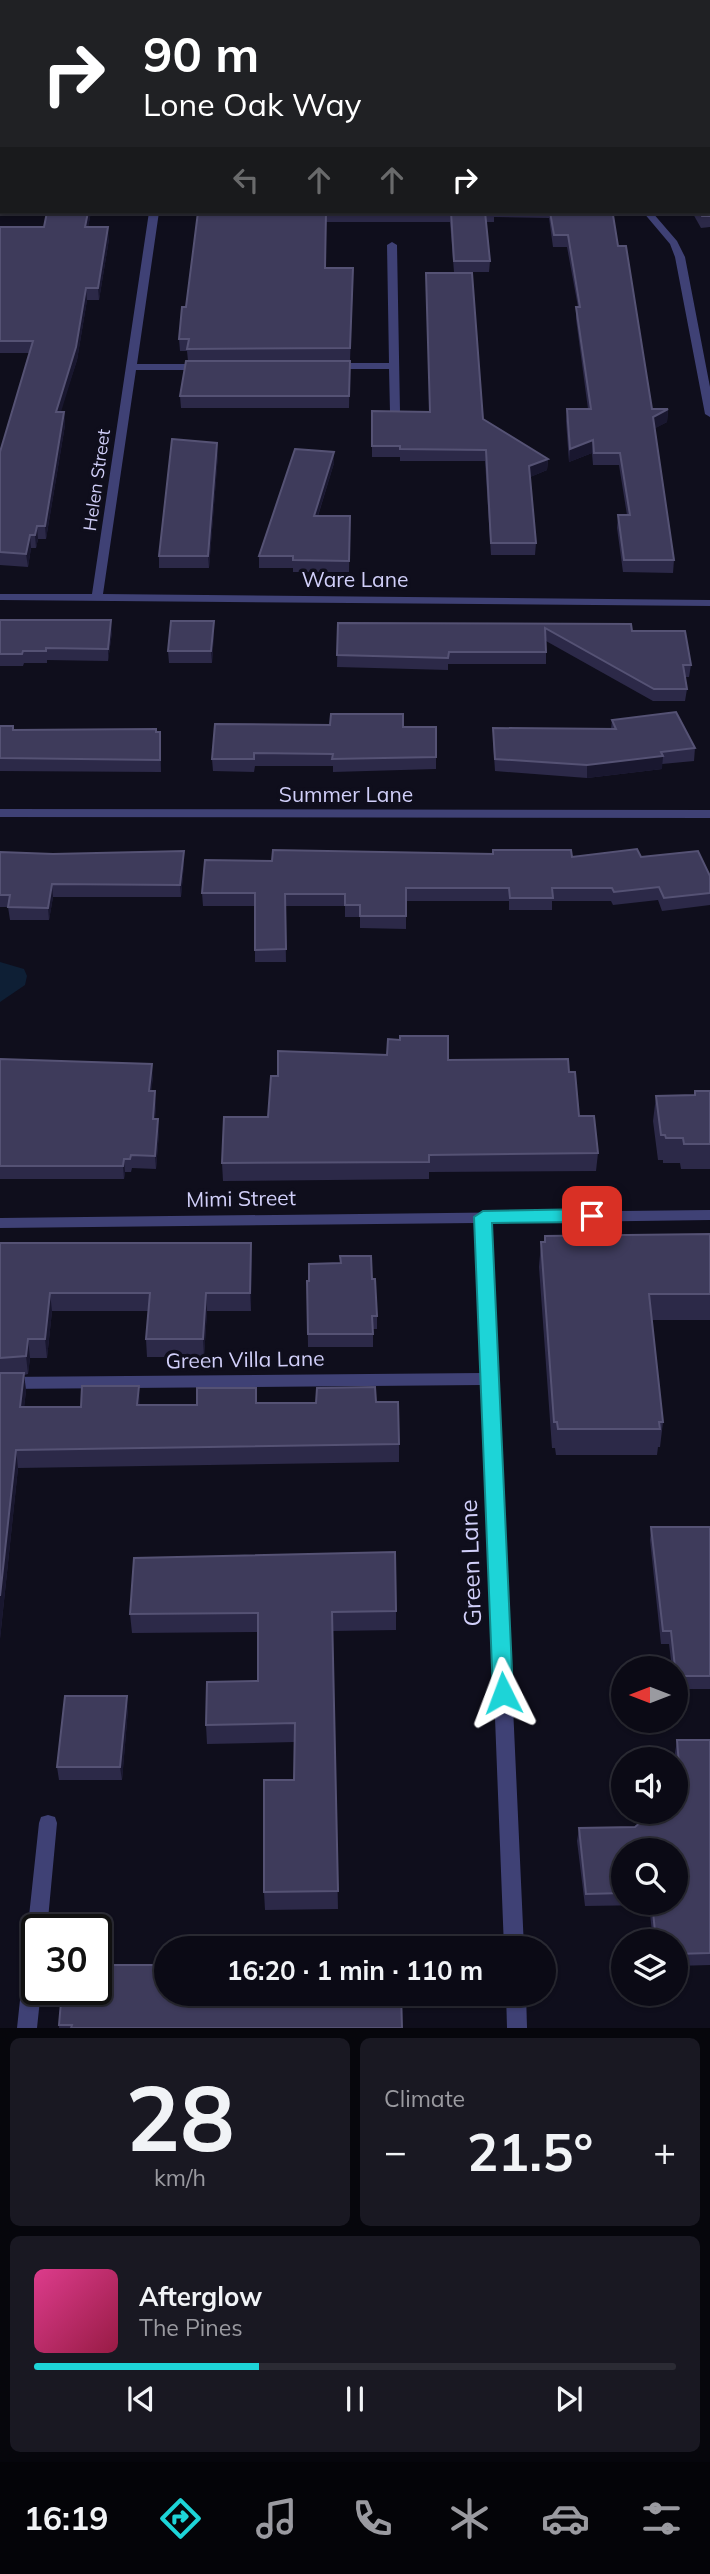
<!DOCTYPE html>
<meta charset="utf-8">
<style>
body{margin:0;font-family:Mulish,sans-serif;background:#191822;color:#f1f3f6;height:100vh;display:flex;flex-direction:column;font-size:26px;white-space:nowrap}
*{box-sizing:border-box;margin:0}
p{font-size:23px;color:#9a9aa0}
.icon{flex:none;width:38px;height:38px;fill:none;stroke:currentColor;stroke-width:2;stroke-linecap:round;stroke-linejoin:round}
.map{position:relative;height:2028px;overflow:hidden}
.sheet{display:flex;flex-direction:column;gap:10px;padding:10px;background:#06060c;flex:1}
.sheet>*{flex:none}
.guide{position:absolute;left:0px;top:0px;width:710px;height:214px;box-shadow:0 2px 5px #0004,0 0 0 2px #2b2b34;background:#202124;color:#fff;overflow:hidden}
.needle{width:46px;rotate:270deg}
.buttons{position:absolute;left:611px;top:1656px;display:grid;gap:14px}
.buttons a{display:grid;place-items:center;width:77px;height:77px;border-radius:50%;background:#0b0a15;box-shadow:0 2px 5px #0004,0 0 0 2px #2b2b34;font-size:35px}
.speed{position:absolute;left:21px;top:1914px;display:flex;gap:14px;font-size:35px;font-weight:700;text-align:center}
.speed>*{display:grid;place-content:center;width:91px;height:91px;border-radius:50%;background:#0b0a15;box-shadow:0 2px 5px #0004,0 0 0 2px #2b2b34;line-height:1}
.speed .limit{border:4px solid #111;border-radius:10px;background:#fff;color:#111}
.pin{position:absolute;display:grid;place-items:center;width:60px;height:60px;color:#fff;margin:-30px;border-radius:14px;box-shadow:0 4px 10px #0006}
.me{position:absolute;width:77px;margin:-38px;rotate:357deg;stroke-linejoin:round;filter:drop-shadow(0 0 5px #0008)}
.turn{display:flex;align-items:center;gap:24px;height:147px;padding:0 28px;font-size:32px}
.turn .icon{width:91px;height:91px;stroke-width:2.5}
.turn b{display:block;font-size:49px;line-height:60px}
.lanes{display:flex;align-items:center;height:66px;padding:0 28px;background:#0003;justify-content:center;gap:35px;direction:ltr}
.lanes .off{opacity:.35}
.big{font-size:52px;font-weight:700;line-height:1.1}
.sheet .card{flex:1;display:flex;flex-direction:column;justify-content:center;gap:10px;min-width:0;padding:0 24px;border-radius:10px;background:#191822}
.sheet .dial{align-items:center;gap:0}
.dial b{font-size:91px;line-height:1}
.song{display:flex;align-items:center;gap:21px}
.cover{width:84px;height:84px;border-radius:10px;background:linear-gradient(135deg,hsl(330 70% 55%),hsl(340 70% 35%))}
.played{height:7px;border-radius:4px;background:linear-gradient(90deg,#1dd4d7 35%,#2b2b34 35%)}
.keys{display:flex;justify-content:space-around;direction:ltr}
.heat{display:flex;justify-content:space-between;align-items:center;font-size:38px;direction:ltr}
.sheet .tiles{flex:1;display:grid;gap:10px;grid-template-columns:1fr 1fr}
.card:last-child{grid-column:span 2}
.trip{position:absolute;left:154px;top:1936px;width:402px;height:70px;border-radius:35px;background:#0b0a15;box-shadow:0 2px 5px #0004,0 0 0 2px #2b2b34;font-weight:700;line-height:70px;text-align:center}
.tabs{display:flex;height:112px;justify-content:space-around;align-items:center;background:#040408;color:#9a9aa0}
.tabs .icon{width:49px;height:49px}
.tabs .selected{color:#1dd4d7}
.tabs b{font-size:32px;color:#f1f3f6}
.map>svg:first-child{display:block}
</style>
<div class="map">
<svg width="710" height="2028" viewBox="0 0 710 2028">
<rect width="100%" height="100%" fill="#0f0e1c"/>
<!-- water -->
<polygon fill="#0e1f35" points="0,962 24,969 27,976 25,985 0,1002"/>
<g fill="none" stroke-linecap="round" stroke-linejoin="round">
<!-- street -->
<g fill="#3f4175" fill-rule="evenodd">
<polygon points="149,212 159,212 137,364 203,364 208,367 203,370 136,370 103,594 710,600 710,606 0,600 0,594 92,594"/>
<polygon points="643,212 652,212 677,241 685,257 710,387 710,417 705,414 675,257 670,244"/>
<polygon points="392,242 397,245 400,412 395,415 390,412 389,369 332,369 327,366 332,363 389,363 387,245"/>
<polygon points="0,809 710,810 710,818 0,817"/>
<polygon points="710,1210 710,1220 491,1223 524,1948 504,1948 482,1385 0,1389 0,1377 482,1373 476,1223 0,1228 0,1218"/>
<polygon points="48,1815 55,1817 57,1823 47,1930 37,1930 37,1990 41,1990 37,2028 17,2028 39,1823 41,1817"/>
<polygon points="506,1993 526,1993 527,2028 507,2028"/>
</g>
</g>
<!-- wall -->
<g fill="#2c2948" fill-rule="evenodd">
<polygon points="0,0 240,0 240,2 2,2 2,181 0,181"/>
<polygon points="709,46 710,46 710,227 701,228 692,212 709,212"/>
<polygon points="47,212 91,212 88,227 109,239 99,300 87,300 77,360 60,412 64,412 65,425 46,539 38,539 36,548 31,548 28,567 0,565 0,452 30,353 0,353 0,227 44,227"/>
<polygon points="198,212 596,212 597,215 618,246 652,409 668,409 667,422 655,428 674,560 673,573 623,572 617,528 618,515 627,515 619,465 593,465 592,453 569,462 566,421 567,409 588,409 576,319 576,307 578,307 567,247 553,247 549,218 494,217 494,222 486,222 490,261 489,272 454,272 450,222 326,222 325,268 353,280 350,361 188,361 187,351 180,351 179,339 186,307"/>
<polygon points="350,361 349,408 181,408 180,396"/>
<polygon points="372,411 483,419 548,459 547,470 530,477 536,543 535,555 491,555 485,461 400,461 400,457 372,457"/>
<polygon points="218,454 209,568 159,568 159,556"/>
<polygon points="334,463 318,516 350,516 349,572 293,572 293,568 259,568 259,556"/>
<polygon points="0,620 112,632 108,661 47,660 47,663 24,663 23,666 0,666"/>
<polygon points="338,623 632,631 691,665 689,677 685,677 687,689 685,701 653,701 546,641 546,664 448,664 448,670 337,667"/>
<polygon points="214,633 212,663 169,663 168,651"/>
<polygon points="612,720 695,748 694,761 662,764 662,769 587,778 495,771 493,740 493,728 611,729"/>
<polygon points="0,726 14,730 160,732 161,772 0,771"/>
<polygon points="403,727 436,757 436,769 333,772 333,766 255,766 254,772 213,771 212,759"/>
<polygon points="0,852 184,863 181,897 53,897 49,920 10,920 8,907 0,907"/>
<polygon points="572,857 641,857 710,876 710,905 662,911 658,900 613,905 611,901 552,901 552,910 509,910 509,901 406,901 406,929 360,928 360,917 345,917 345,906 285,906 286,962 255,962 255,906 203,906 202,893 272,861"/>
<polygon points="0,1059 153,1077 151,1091 156,1104 155,1119 159,1132 156,1169 132,1168 131,1172 125,1172 124,1179 0,1179"/>
<polygon points="448,1060 569,1072 579,1116 598,1153 596,1171 429,1172 429,1179 223,1181 222,1163 268,1117"/>
<polygon points="695,1091 710,1091 710,1169 681,1169 680,1163 663,1163 663,1160 658,1160 653,1121 656,1096 694,1095"/>
<polygon points="710,1234 710,1320 652,1320 663,1422 660,1447 658,1447 657,1455 556,1455 555,1448 552,1448 539,1267 541,1242 544,1242 545,1236"/>
<polygon points="0,1243 251,1243 251,1311 207,1311 204,1357 147,1357 146,1339 148,1311 52,1311 47,1358 30,1358 28,1374 24,1375 26,1391 24,1407 376,1402 399,1444 399,1462 18,1468 0,1639"/>
<polygon points="340,1256 372,1279 377,1316 377,1329 373,1329 373,1347 308,1347 307,1281 309,1281 340,1263"/>
<polygon points="651,1527 710,1527 710,1689 676,1689 676,1668 672,1668 669,1644 661,1644 650,1540"/>
<polygon points="396,1611 396,1630 332,1631 338,1909 265,1910 264,1892 294,1780 295,1742 207,1744 206,1725 258,1681 258,1632 132,1633 130,1614"/>
<polygon points="128,1709 122,1780 59,1780 57,1767"/>
<path d="M677 1740H710V1965L676 1966V1941H653L649 1905 585 1906 577 1841 579 1828 635 1827 678 1791 675 1753ZM623 1850 676 1902H623Z"/>
<polygon points="59,2025 402,2028 59,2028"/>
</g>
<!-- shaded-wall -->
<g fill="#19172f">
<polygon points="88,212 91,212 86,239 85,227"/>
<polygon points="108,227 109,239 99,300 98,288"/>
<polygon points="86,288 87,300 77,360 57,425 56,412"/>
<polygon points="668,409 667,422 652,430 653,417"/>
<polygon points="64,412 65,425 46,539 45,526"/>
<polygon points="593,440 592,453 569,462 570,449"/>
<polygon points="217,443 218,454 209,568 208,556"/>
<polygon points="334,452 334,463 314,528 314,516"/>
<polygon points="548,459 547,470 528,478 529,466"/>
<polygon points="37,526 38,539 36,548 35,535"/>
<polygon points="30,535 31,548 28,567 26,554"/>
<polygon points="111,620 112,632 108,661 108,649"/>
<polygon points="214,621 214,633 212,663 211,651"/>
<polygon points="663,756 662,769 587,778 587,765"/>
<polygon points="184,851 184,863 181,897 180,885"/>
<polygon points="52,884 53,897 49,920 48,908"/>
<polygon points="152,1064 153,1077 150,1104 149,1091"/>
<polygon points="155,1091 156,1104 154,1132 153,1119"/>
<polygon points="158,1119 159,1132 156,1169 155,1156"/>
<polygon points="124,1159 125,1172 124,1179 123,1166"/>
<polygon points="251,1243 252,1261 251,1311 250,1293"/>
<polygon points="50,1293 52,1311 47,1358 45,1339"/>
<polygon points="206,1293 207,1311 204,1357 203,1339"/>
<polygon points="28,1339 30,1358 28,1374 26,1356"/>
<polygon points="24,1373 26,1391 22,1425 20,1407"/>
<polygon points="139,1386 140,1404 139,1424 137,1405"/>
<polygon points="16,1450 18,1468 0,1639 0,1596"/>
<polygon points="127,1696 128,1709 122,1780 120,1767"/>
</g>
<!-- building -->
<g fill="#3e3b5b" stroke="#555274" stroke-width="2">
<polygon points="0,0 239,0 239,2 2,2 2,72 0,72"/>
<polygon points="557,0 695,0 696,2 557,2"/>
<rect x="709" y="46" width="1" height="30"/>
<rect x="0" y="82" width="2" height="87"/>
<rect x="709" y="84" width="1" height="84"/>
<polygon points="709,173 710,177 710,216 702,216 700,212 709,212"/>
<polygon points="47,212 88,212 85,227 108,227 98,288 86,288 76,347 56,412 64,412 45,526 37,526 35,535 30,535 26,554 0,552 0,452 33,341 0,341 0,227 44,227"/>
<polygon points="198,212 326,212 325,268 353,268 350,348 187,349 189,339 179,339 182,307 186,307"/>
<polygon points="451,212 485,212 490,261 454,261"/>
<polygon points="550,212 596,212 597,215 613,215 618,246 626,246 652,409 668,409 653,417 674,560 624,560 618,515 630,515 620,453 594,453 593,440 570,449 567,409 591,409 576,307 580,307 568,235 554,235"/>
<polygon points="426,273 472,273 483,419 548,459 529,466 536,543 491,543 486,450 400,449 400,446 372,446 372,411 430,412"/>
<polygon points="186,361 350,361 349,396 180,396"/>
<polygon points="172,439 217,443 208,556 159,556"/>
<polygon points="295,449 334,452 314,516 350,516 349,561 293,560 293,556 259,556"/>
<polygon points="0,620 111,620 108,649 46,648 46,651 23,651 22,654 0,654"/>
<polygon points="171,621 214,621 211,651 168,651"/>
<polygon points="338,623 631,624 632,631 685,631 691,665 683,665 687,689 654,689 545,628 546,652 449,652 448,658 337,655"/>
<polygon points="676,712 695,748 661,752 663,756 587,765 495,759 493,728 616,729 612,720"/>
<polygon points="331,714 403,714 403,727 436,727 436,757 332,759 333,754 254,753 254,759 212,759 215,724 330,725"/>
<polygon points="0,726 13,726 13,730 156,729 156,732 160,732 160,760 0,758"/>
<polygon points="637,849 641,857 698,851 710,876 710,893 664,898 659,887 614,892 612,888 552,888 553,898 510,898 509,888 406,888 406,916 360,916 360,905 345,905 345,894 285,894 286,949 255,950 255,893 202,893 205,860 272,861 273,850 493,854 493,850 571,850 572,857"/>
<polygon points="184,851 180,885 52,884 48,908 8,907 10,895 0,895 0,852 53,854"/>
<polygon points="400,1036 448,1036 448,1060 568,1059 569,1072 575,1072 579,1116 594,1116 598,1153 429,1155 429,1162 222,1163 224,1117 268,1117 271,1076 278,1076 278,1051 387,1055 388,1039 400,1040"/>
<polygon points="0,1059 152,1064 149,1091 155,1091 153,1119 158,1119 155,1156 131,1155 130,1159 124,1159 123,1166 0,1166"/>
<polygon points="695,1091 710,1091 710,1144 684,1144 683,1138 666,1138 665,1135 661,1135 656,1096 695,1095"/>
<polygon points="710,1234 710,1294 649,1294 663,1422 659,1422 660,1429 558,1429 557,1422 554,1422 541,1242 545,1242 545,1236"/>
<polygon points="0,1243 251,1243 250,1293 206,1293 203,1339 146,1339 150,1293 50,1293 45,1339 28,1339 26,1356 0,1358"/>
<polygon points="340,1256 371,1256 372,1279 375,1279 377,1316 372,1316 373,1334 308,1334 307,1281 309,1281 309,1264 341,1263"/>
<polygon points="0,1373 24,1373 20,1407 81,1407 82,1386 139,1386 137,1405 197,1405 197,1388 256,1388 256,1403 316,1403 317,1388 375,1387 376,1402 398,1402 399,1444 16,1450 0,1596"/>
<polygon points="651,1527 710,1527 710,1676 676,1676 671,1631 663,1631"/>
<polygon points="395,1552 396,1611 332,1612 338,1891 264,1892 264,1780 294,1780 295,1723 206,1725 207,1682 258,1681 258,1613 130,1614 134,1558"/>
<polygon points="65,1696 127,1696 120,1767 57,1767"/>
<polygon points="677,1740 710,1740 710,1953 676,1954 676,1941 656,1941 652,1902 676,1902 676,1850 623,1850 623,1893 586,1894 579,1828 635,1827 654,1811 676,1811 676,1793 681,1788"/>
<polygon points="96,1965 166,1965 166,1993 401,1993 402,2028 71,2028 72,2025 59,2025 62,1990 96,1990"/>
</g>
<!-- route -->
<polygon fill="#1dd4d7" stroke="#138a8c" stroke-width="2" points="592,1209 601,1216 592,1222 492,1223 513,1693 510,1699 503,1702 496,1699 493,1693 474,1217 483,1211"/>
<g text-anchor="middle" stroke-width="7" stroke-linejoin="round" paint-order="stroke">
<!-- far-street labels -->
<g font-size="18" fill="#d1cff9" stroke="#0f0e1c">
<text transform="translate(97 480) rotate(-82)" y="6">Helen Street</text>
</g>
<!-- street labels -->
<g font-size="21" fill="#d1cff9" stroke="#0f0e1c">
<text x="355" y="587">Ware Lane</text>
<text x="346" y="802">Summer Lane</text>
<text transform="translate(241 1199) rotate(-1)" y="7">Mimi Street</text>
<text transform="translate(245 1360) rotate(-1)" y="7">Green Villa Lane</text>
</g>
<!-- near-street labels -->
<g font-size="24" fill="#d1cff9" stroke="#0f0e1c">
<text transform="translate(471 1563) rotate(-92)" y="8">Green Lane</text>
</g>
</g>
</svg>
<div class="buttons">
<a><svg class="needle" viewBox="-14 -14 28 28"><path d="M0-13l5 13h-10z" fill="#e53935"/><path d="M0 13l5-13h-10z" fill="#9a9aa0"/></svg></a>
<a><svg class="icon" aria-label="sound" viewBox="0 0 24 24"><path d="M4 9h4l5-4v14l-5-4H4zM17 9q2 3 0 6"/></svg></a>
<a><svg class="icon" aria-label="search" viewBox="0 0 24 24"><circle cx="10" cy="10" r="6"/><path d="M15 15l6 6"/></svg></a>
<a><svg class="icon" aria-label="layers" viewBox="0 0 24 24"><path d="M12 4l9 5-9 5-9-5zM3 14l9 5 9-5"/></svg></a>
</div>
<div class="speed"><div class="limit">30</div></div>
<div class="pin" style="left:592px;top:1216px;background:#d93025"><svg class="icon" aria-label="arrive" viewBox="0 0 24 24"><path d="M6 21V4h12l-3 4 3 4H6"/></svg></div>
<svg class="me" style="left:503px;top:1693px" viewBox="-20 -20 40 40"><path d="M0-17L14 15 0 8-14 15z" fill="#1dd4d7" stroke="#fff" stroke-width="4"/></svg>
<div class="trip">16:20 · 1 min · 110 m</div>
<div class="guide">
<div class="turn"><svg class="icon" aria-label="right" viewBox="0 0 24 24"><path d="M7 20v-9h11M14 6l5 5-5 5"/></svg><div><b>90 m</b>Lone Oak Way</div></div>
<div class="lanes"><svg class="icon off" aria-label="left" viewBox="0 0 24 24"><path d="M17 20v-9H6M10 6l-5 5 5 5"/></svg><svg class="icon off" aria-label="ahead" viewBox="0 0 24 24"><path d="M12 20V5M6 11l6-6 6 6"/></svg><svg class="icon off" aria-label="ahead" viewBox="0 0 24 24"><path d="M12 20V5M6 11l6-6 6 6"/></svg><svg class="icon" aria-label="right" viewBox="0 0 24 24"><path d="M7 20v-9h11M14 6l5 5-5 5"/></svg></div>
</div>
</div>
<section class="sheet">
<div class="tiles">
<div class="card dial"><b>28</b><p>km/h</p></div>
<div class="card"><p>Climate</p>
<div class="heat"><a>−</a><b class="big">21.5°</b><a>+</a></div>
</div>
<div class="card">
<div class="song"><i class="cover"></i><div><b>Afterglow</b><p>The Pines</p></div></div>
<div class="played"></div>
<div class="keys"><svg class="icon" aria-label="previous" viewBox="0 0 24 24"><path d="M18 5L8 12l10 7zM5 5v14"/></svg><svg class="icon" aria-label="pause" viewBox="0 0 24 24"><path d="M8 5v14M16 5v14"/></svg><svg class="icon" aria-label="next" viewBox="0 0 24 24"><path d="M6 5l10 7-10 7zM19 5v14"/></svg></div>
</div>
</div>
</section>
<nav class="tabs">
<b>16:19</b>
<svg class="icon selected" aria-label="directions" viewBox="0 0 24 24"><path d="M12 3l9 9-9 9-9-9zM9 14v-3h6M13 9l2 2-2 2"/></svg>
<svg class="icon" aria-label="music" viewBox="0 0 24 24"><path d="M9 18V5l10-2v13"/><circle cx="6" cy="18" r="3"/><circle cx="16" cy="16" r="3"/></svg>
<svg class="icon" aria-label="phone" viewBox="0 0 24 24"><path d="M5 4h4l2 5-3 2q2 4 5 5l2-3 5 2v4C11 20 4 13 5 4z"/></svg>
<svg class="icon" aria-label="climate" viewBox="0 0 24 24"><path d="M12 3v18M4 7l16 10M4 17L20 7"/></svg>
<svg class="icon" aria-label="car" viewBox="0 0 24 24"><path d="M5 17H2v-5l4-1 3-4h7l3 4 3 1v5h-3M9 17h6M6 11h13"/><circle cx="7" cy="17" r="2"/><circle cx="17" cy="17" r="2"/></svg>
<svg class="icon" aria-label="filters" viewBox="0 0 24 24"><path d="M4 7h16M4 17h16"/><circle cx="9" cy="7" r="2"/><circle cx="15" cy="17" r="2"/></svg>
</nav>
